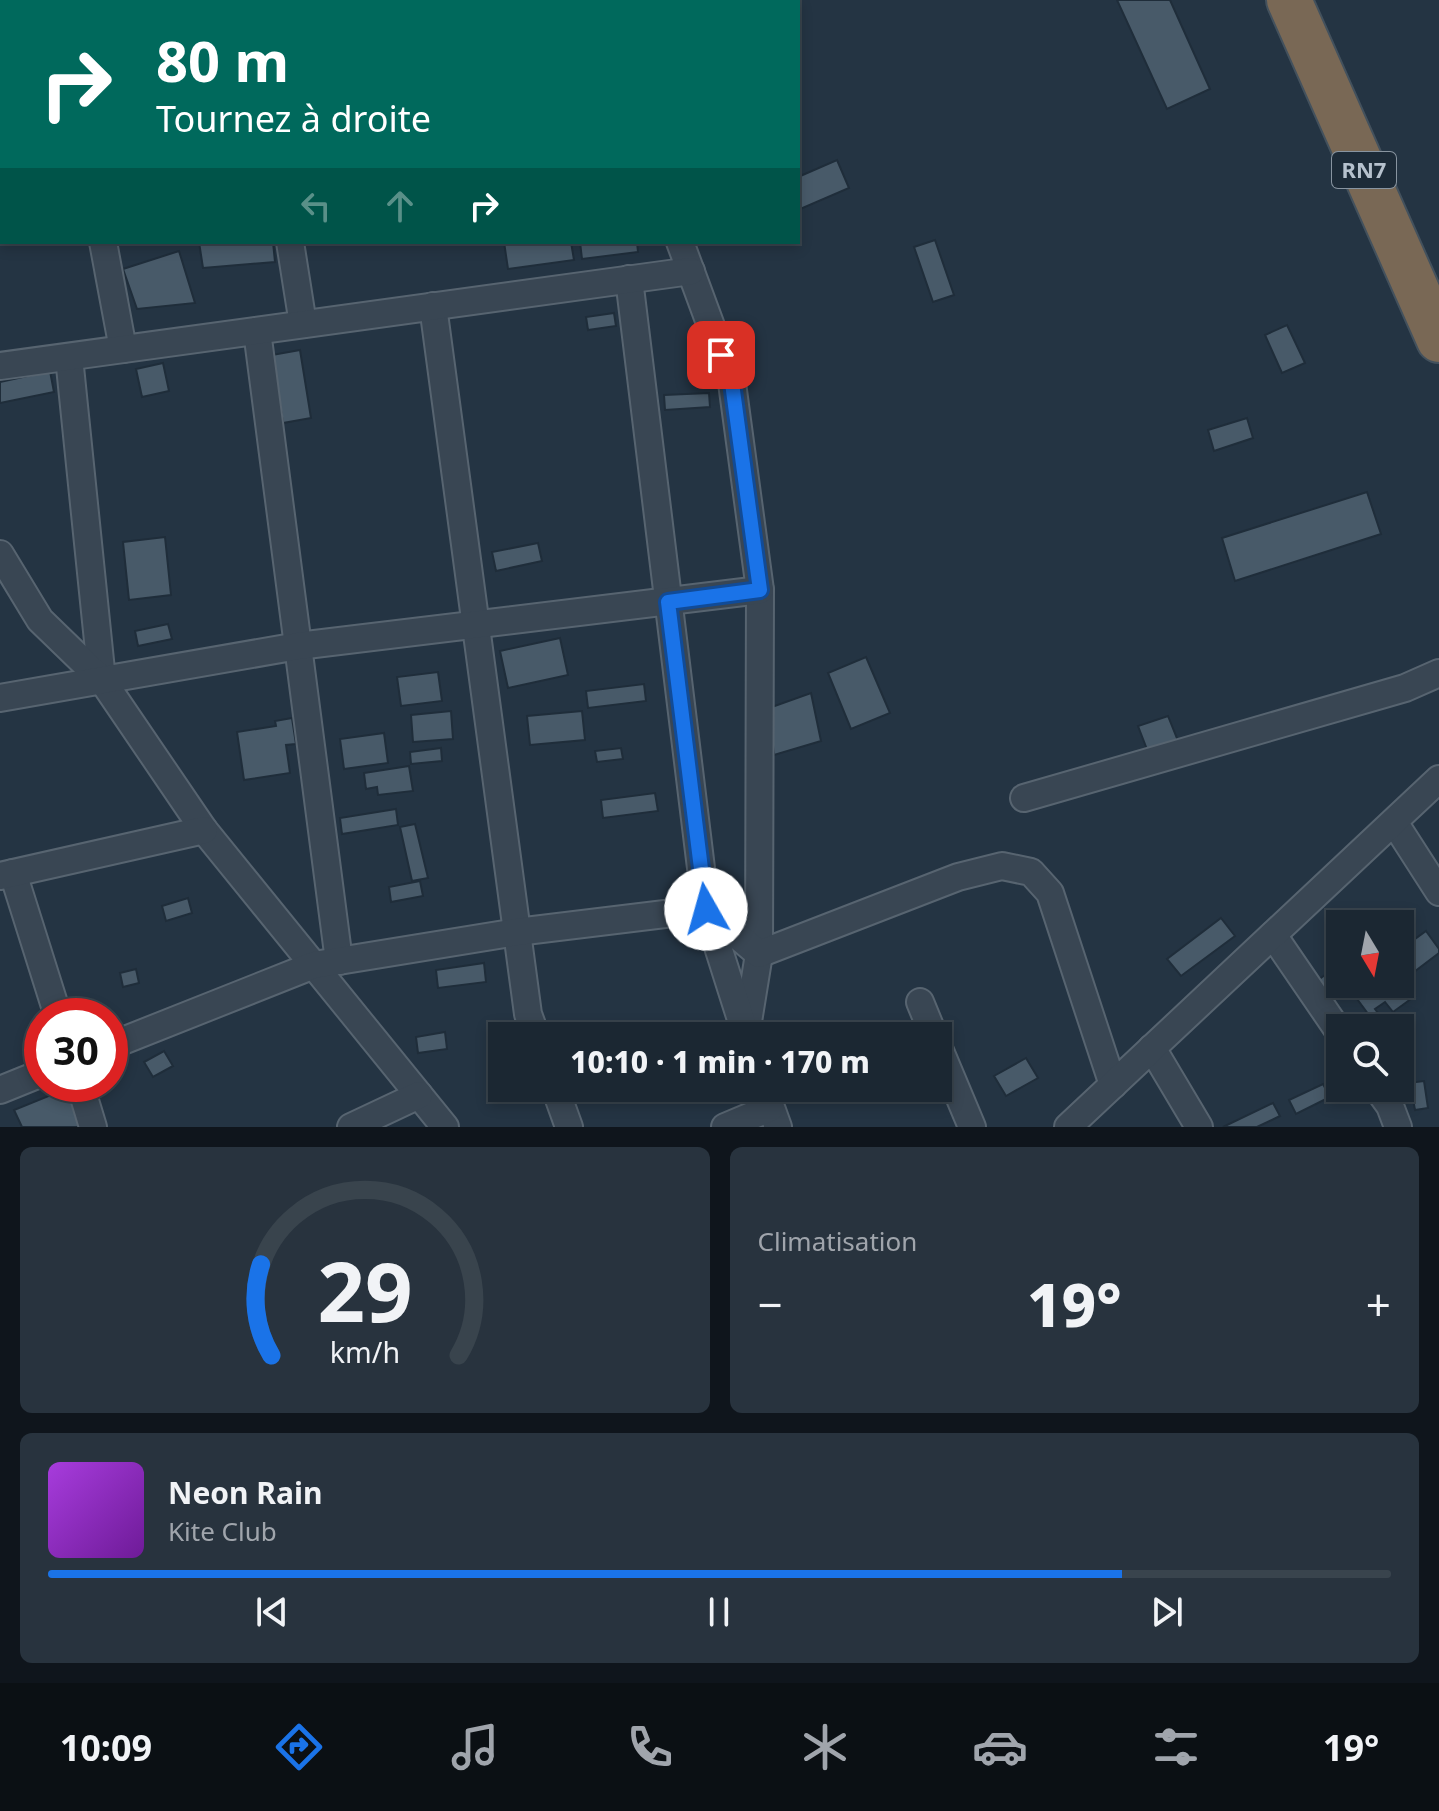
<!DOCTYPE html>
<html lang="fr">
<meta charset="utf-8">
<style>
body{margin:0;font-family:"Noto Sans",sans-serif;background:#28333e;color:#f1f3f6;height:100vh;display:flex;flex-direction:column;font-size:30px;white-space:nowrap}
*{box-sizing:border-box;margin:0}
p{font-size:26px;color:#a0a5ac}
.icon{flex:none;width:44px;height:44px;fill:none;stroke:currentColor;stroke-width:2;stroke-linecap:round;stroke-linejoin:round}
.map{position:relative;height:1127px;overflow:hidden}
.details{display:flex;flex-direction:column;gap:20px;padding:20px;background:#0f151c;flex:1}
.details>*{flex:none}
.banner{position:absolute;left:0px;top:0px;width:800px;height:244px;box-shadow:0 4px 12px #0003,0 0 0 2px #39444d;background:#00695c;color:#fff;overflow:hidden}
.needle{width:52px;rotate:170deg}
.buttons{position:absolute;left:1326px;top:910px;display:grid;gap:16px}
.buttons a{display:grid;place-items:center;width:88px;height:88px;border-radius:0px;background:#1b2732;box-shadow:0 4px 12px #0003,0 0 0 2px #39444d;font-size:40px}
.speed{position:absolute;left:24px;top:998px;display:flex;gap:16px;font-size:40px;font-weight:700;text-align:center}
.speed>*{display:grid;place-content:center;width:104px;height:104px;border-radius:50%;background:#1b2732;box-shadow:0 4px 12px #0003,0 0 0 2px #39444d;line-height:1}
.speed .limit{border:12px solid #d22;background:#fff;color:#111}
.pin{position:absolute;display:grid;place-items:center;width:68px;height:68px;color:#fff;margin:-34px;border-radius:16px;box-shadow:0 4px 12px #0006}
.me{position:absolute;width:88px;margin:-44px;rotate:353deg;stroke-linejoin:round;filter:drop-shadow(0 0 6px #0008)}
.turn{display:flex;align-items:center;gap:28px;height:168px;padding:0 24px;font-size:36px}
.turn .icon{width:104px;height:104px;stroke-width:2.5}
.turn b{display:block;font-size:56px;line-height:68px}
.lanes{display:flex;align-items:center;height:76px;padding:0 24px;background:#0003;justify-content:center;gap:40px;direction:ltr}
.lanes .off{opacity:.35}
.big{font-size:60px;font-weight:800;line-height:1.1}
.details .widget{flex:1;display:flex;flex-direction:column;justify-content:center;gap:12px;min-width:0;padding:0 28px;border-radius:12px;background:#28333e}
.details .dial{align-items:center;gap:0}
.dial svg{height:208px;overflow:visible;fill:none;stroke:#39444d;stroke-width:7;stroke-linecap:round;text-anchor:middle}
.dial text{fill:#f1f3f6;stroke:none}
.song{display:flex;align-items:center;gap:24px}
.cover{width:96px;height:96px;border-radius:12px;background:linear-gradient(135deg,hsl(280 70% 55%),hsl(280 70% 35%))}
.played{height:8px;border-radius:4px;background:linear-gradient(90deg,#1a73e8 80%,#39444d 80%)}
.keys{display:flex;justify-content:space-around;direction:ltr}
.heat{display:flex;justify-content:space-between;align-items:center;font-size:44px;direction:ltr}
.details .tiles{flex:1;display:grid;gap:20px;grid-template-columns:1fr 1fr}
.widget:last-child{grid-column:span 2}
.trip{position:absolute;left:488px;top:1022px;width:464px;height:80px;border-radius:0px;background:#1b2732;box-shadow:0 4px 12px #0003,0 0 0 2px #39444d;font-weight:800;line-height:80px;text-align:center}
.tabs{display:flex;height:128px;justify-content:space-around;align-items:center;background:#0b1014;color:#a0a5ac}
.tabs .icon{width:56px;height:56px}
.tabs .selected{color:#1a73e8}
.tabs b{font-size:36px;color:#f1f3f6}
.map>svg:first-child{display:block}
</style>
<div class="map">
<svg width="1439" height="1127" viewBox="0 0 1439 1127">
<rect width="100%" height="100%" fill="#243443"/>
<!-- building -->
<g fill="#485a69" stroke="#1f2d3a" stroke-width="2">
<polygon points="1117,0 1170,0 1210,89 1167,109"/>
<polygon points="837,160 849,188 798,210 798,177"/>
<polygon points="935,240 954,295 933,302 914,247"/>
<polygon points="199,242 273,242 275,262 203,268"/>
<polygon points="504,242 571,242 574,260 508,269"/>
<polygon points="580,242 637,242 638,252 582,259"/>
<polygon points="179,251 195,303 137,309 123,269"/>
<polygon points="614,313 616,326 588,330 586,317"/>
<polygon points="1287,325 1305,363 1282,373 1265,335"/>
<polygon points="300,350 311,418 283,423 272,355"/>
<polygon points="163,363 169,391 142,397 136,369"/>
<polygon points="50,371 54,392 0,403 0,382"/>
<polygon points="709,393 710,407 665,410 664,395"/>
<polygon points="1247,418 1253,438 1214,451 1208,430"/>
<polygon points="1367,492 1381,534 1235,581 1222,538"/>
<polygon points="165,537 171,595 129,600 123,542"/>
<polygon points="538,543 542,561 496,571 492,552"/>
<polygon points="168,624 172,639 138,646 135,631"/>
<polygon points="560,638 568,675 508,688 500,651"/>
<polygon points="866,657 890,713 851,729 828,673"/>
<polygon points="438,672 442,701 401,706 397,677"/>
<polygon points="644,684 646,701 588,708 586,691"/>
<polygon points="811,693 821,741 774,755 769,708"/>
<polygon points="451,711 453,739 413,742 411,715"/>
<polygon points="582,711 585,740 530,745 527,716"/>
<polygon points="1168,716 1178,741 1148,752 1138,726"/>
<polygon points="292,718 296,744 286,745 290,773 244,780 237,732 276,726 275,721"/>
<polygon points="384,733 388,763 344,769 340,739"/>
<polygon points="441,748 442,761 411,764 410,752"/>
<polygon points="621,748 623,759 597,762 595,751"/>
<polygon points="409,766 413,791 378,795 377,787 366,789 364,773"/>
<polygon points="655,793 658,811 603,818 601,800"/>
<polygon points="396,809 398,825 342,834 340,818"/>
<polygon points="415,824 428,878 412,881 400,827"/>
<polygon points="420,881 423,896 391,902 389,887"/>
<polygon points="188,898 192,913 166,921 162,906"/>
<polygon points="1221,918 1235,936 1181,976 1167,959"/>
<polygon points="1426,931 1439,949 1439,953 1406,978 1400,970 1400,950"/>
<polygon points="484,963 486,982 438,988 436,970"/>
<polygon points="1340,964 1340,984 1336,987 1339,991 1327,1000 1314,983"/>
<polygon points="136,969 139,983 123,987 120,973"/>
<polygon points="1400,975 1415,996 1393,1012 1385,1002 1375,1009 1384,1021 1377,1026 1346,984 1400,984"/>
<polygon points="445,1032 447,1049 418,1053 416,1037"/>
<polygon points="164,1051 173,1066 153,1077 144,1062"/>
<polygon points="1026,1058 1038,1078 1006,1096 994,1076"/>
<polygon points="1424,1081 1428,1108 1415,1110 1413,1099 1395,1101 1393,1088 1400,1088 1400,1084"/>
<polygon points="1323,1084 1330,1097 1296,1114 1289,1100"/>
<polygon points="73,1086 83,1127 22,1127 14,1110"/>
<polygon points="1273,1103 1280,1116 1257,1127 1223,1127"/>
</g>
<g fill="none" stroke-linecap="round" stroke-linejoin="round">
<!-- street casing -->
<g stroke="#576470" stroke-width="30">
<g id="street">
<polyline points="52,0 52,2"/>
<polyline points="162,0 162,2"/>
<polyline points="593,0 594,2"/>
<polyline points="415,2 423,0"/>
<polyline points="0,116 2,116"/>
<polyline points="103,242 123,349"/>
<polyline points="290,242 303,324"/>
<polyline points="680,242 732,383 760,590 759,954 746,1034"/>
<polyline points="629,279 706,909 744,1029"/>
<polyline points="433,306 528,1014 536,1036"/>
<polyline points="257,331 339,961"/>
<polyline points="69,357 102,680"/>
<polyline points="0,366 691,271"/>
<polyline points="0,554 40,620 102,680 204,830 445,1127"/>
<polyline points="0,698 298,646 760,590"/>
<polyline points="1024,798 1405,688 1439,673"/>
<polyline points="1394,822 1439,892"/>
<polyline points="13,873 58,1016"/>
<polyline points="0,876 204,830"/>
<polyline points="1273,935 1340,1033"/>
<polyline points="920,1002 934,1036"/>
<polyline points="110,1046 314,965 517,932 706,909 759,954 958,877 1002,866 1031,872 1050,893 1113,1085"/>
<polyline points="938,1046 972,1127"/>
<polyline points="1152,1048 1199,1127"/>
<polyline points="80,1084 93,1127"/>
<polyline points="555,1088 569,1127"/>
<polyline points="764,1088 778,1127"/>
<polyline points="1377,1088 1390,1106 1398,1127"/>
<polyline points="0,1090 42,1073"/>
<polyline points="351,1127 419,1095"/>
<polyline points="725,1127 770,1108"/>
<polyline points="1068,1127 1439,779"/>
</g>
</g>
<!-- highway casing -->
<g stroke="#43515d" stroke-width="48">
<polyline id="highway" points="1289,0 1439,340"/>
</g>
<!-- street -->
<use href="#street" stroke="#394653" stroke-width="26"/>
<!-- highway -->
<use href="#highway" stroke="#796855" stroke-width="44"/>
</g>
<g fill="none" stroke-linecap="round" stroke-linejoin="round">
<!-- route casing -->
<g stroke="#114b97" stroke-width="20">
<polyline id="route" points="706,909 668,602 760,590 732,383 721,355"/>
</g>
<!-- route -->
<use href="#route" stroke="#1a73e8" stroke-width="14"/>
</g>
<g text-anchor="middle" stroke-width="8" stroke-linejoin="round" paint-order="stroke">
<!-- shield labels -->
<rect fill="#1d2b38" stroke="#8894a0" stroke-width="2" x="1332" y="152" width="64" height="36" rx="6"/>
<g font-size="22" font-weight="bold" fill="#b6c1cd">
<text x="1364" y="178">RN7</text>
</g>
</g>
</svg>
<div class="buttons">
<a><svg class="needle" viewBox="-14 -14 28 28"><path d="M0-13l5 13h-10z" fill="#e53935"/><path d="M0 13l5-13h-10z" fill="#a0a5ac"/></svg></a>
<a><svg class="icon" aria-label="search" viewBox="0 0 24 24"><circle cx="10" cy="10" r="6"/><path d="M15 15l6 6"/></svg></a>
</div>
<div class="speed"><div class="limit">30</div></div>
<div class="pin" style="left:721px;top:355px;background:#d93025"><svg class="icon" aria-label="arrive" viewBox="0 0 24 24"><path d="M6 21V4h12l-3 4 3 4H6"/></svg></div>
<svg class="me" style="left:706px;top:909px" viewBox="-20 -20 40 40"><circle r="19" fill="#fff"/><path d="M0-13L10 11 0 6-10 11z" fill="#1a73e8"/></svg>
<div class="trip">10:10 · 1 min · 170 m</div>
<div class="banner">
<div class="turn"><svg class="icon" aria-label="right" viewBox="0 0 24 24"><path d="M7 20v-9h11M14 6l5 5-5 5"/></svg><div><b>80 m</b>Tournez à droite</div></div>
<div class="lanes"><svg class="icon off" aria-label="left" viewBox="0 0 24 24"><path d="M17 20v-9H6M10 6l-5 5 5 5"/></svg><svg class="icon off" aria-label="ahead" viewBox="0 0 24 24"><path d="M12 20V5M6 11l6-6 6 6"/></svg><svg class="icon" aria-label="right" viewBox="0 0 24 24"><path d="M7 20v-9h11M14 6l5 5-5 5"/></svg></div>
</div>
</div>
<section class="details">
<div class="tiles">
<div class="widget dial"><svg viewBox="0 0 100 80">
<path d="M14 69A42 42 0 1 1 86 69"/>
<path d="M14 69A42 42 0 0 1 10 34" stroke="#1a73e8"/>
<text x="50" y="56" font-size="32" font-weight="700">29</text>
<text x="50" y="72" font-size="11">km/h</text>
</svg></div>
<div class="widget"><p>Climatisation</p>
<div class="heat"><a>−</a><b class="big">19°</b><a>+</a></div>
</div>
<div class="widget">
<div class="song"><i class="cover"></i><div><b>Neon Rain</b><p>Kite Club</p></div></div>
<div class="played"></div>
<div class="keys"><svg class="icon" aria-label="previous" viewBox="0 0 24 24"><path d="M18 5L8 12l10 7zM5 5v14"/></svg><svg class="icon" aria-label="pause" viewBox="0 0 24 24"><path d="M8 5v14M16 5v14"/></svg><svg class="icon" aria-label="next" viewBox="0 0 24 24"><path d="M6 5l10 7-10 7zM19 5v14"/></svg></div>
</div>
</div>
</section>
<nav class="tabs">
<b>10:09</b>
<svg class="icon selected" aria-label="directions" viewBox="0 0 24 24"><path d="M12 3l9 9-9 9-9-9zM9 14v-3h6M13 9l2 2-2 2"/></svg>
<svg class="icon" aria-label="music" viewBox="0 0 24 24"><path d="M9 18V5l10-2v13"/><circle cx="6" cy="18" r="3"/><circle cx="16" cy="16" r="3"/></svg>
<svg class="icon" aria-label="phone" viewBox="0 0 24 24"><path d="M5 4h4l2 5-3 2q2 4 5 5l2-3 5 2v4C11 20 4 13 5 4z"/></svg>
<svg class="icon" aria-label="climate" viewBox="0 0 24 24"><path d="M12 3v18M4 7l16 10M4 17L20 7"/></svg>
<svg class="icon" aria-label="car" viewBox="0 0 24 24"><path d="M5 17H2v-5l4-1 3-4h7l3 4 3 1v5h-3M9 17h6M6 11h13"/><circle cx="7" cy="17" r="2"/><circle cx="17" cy="17" r="2"/></svg>
<svg class="icon" aria-label="filters" viewBox="0 0 24 24"><path d="M4 7h16M4 17h16"/><circle cx="9" cy="7" r="2"/><circle cx="15" cy="17" r="2"/></svg>
<b>19°</b>
</nav>
